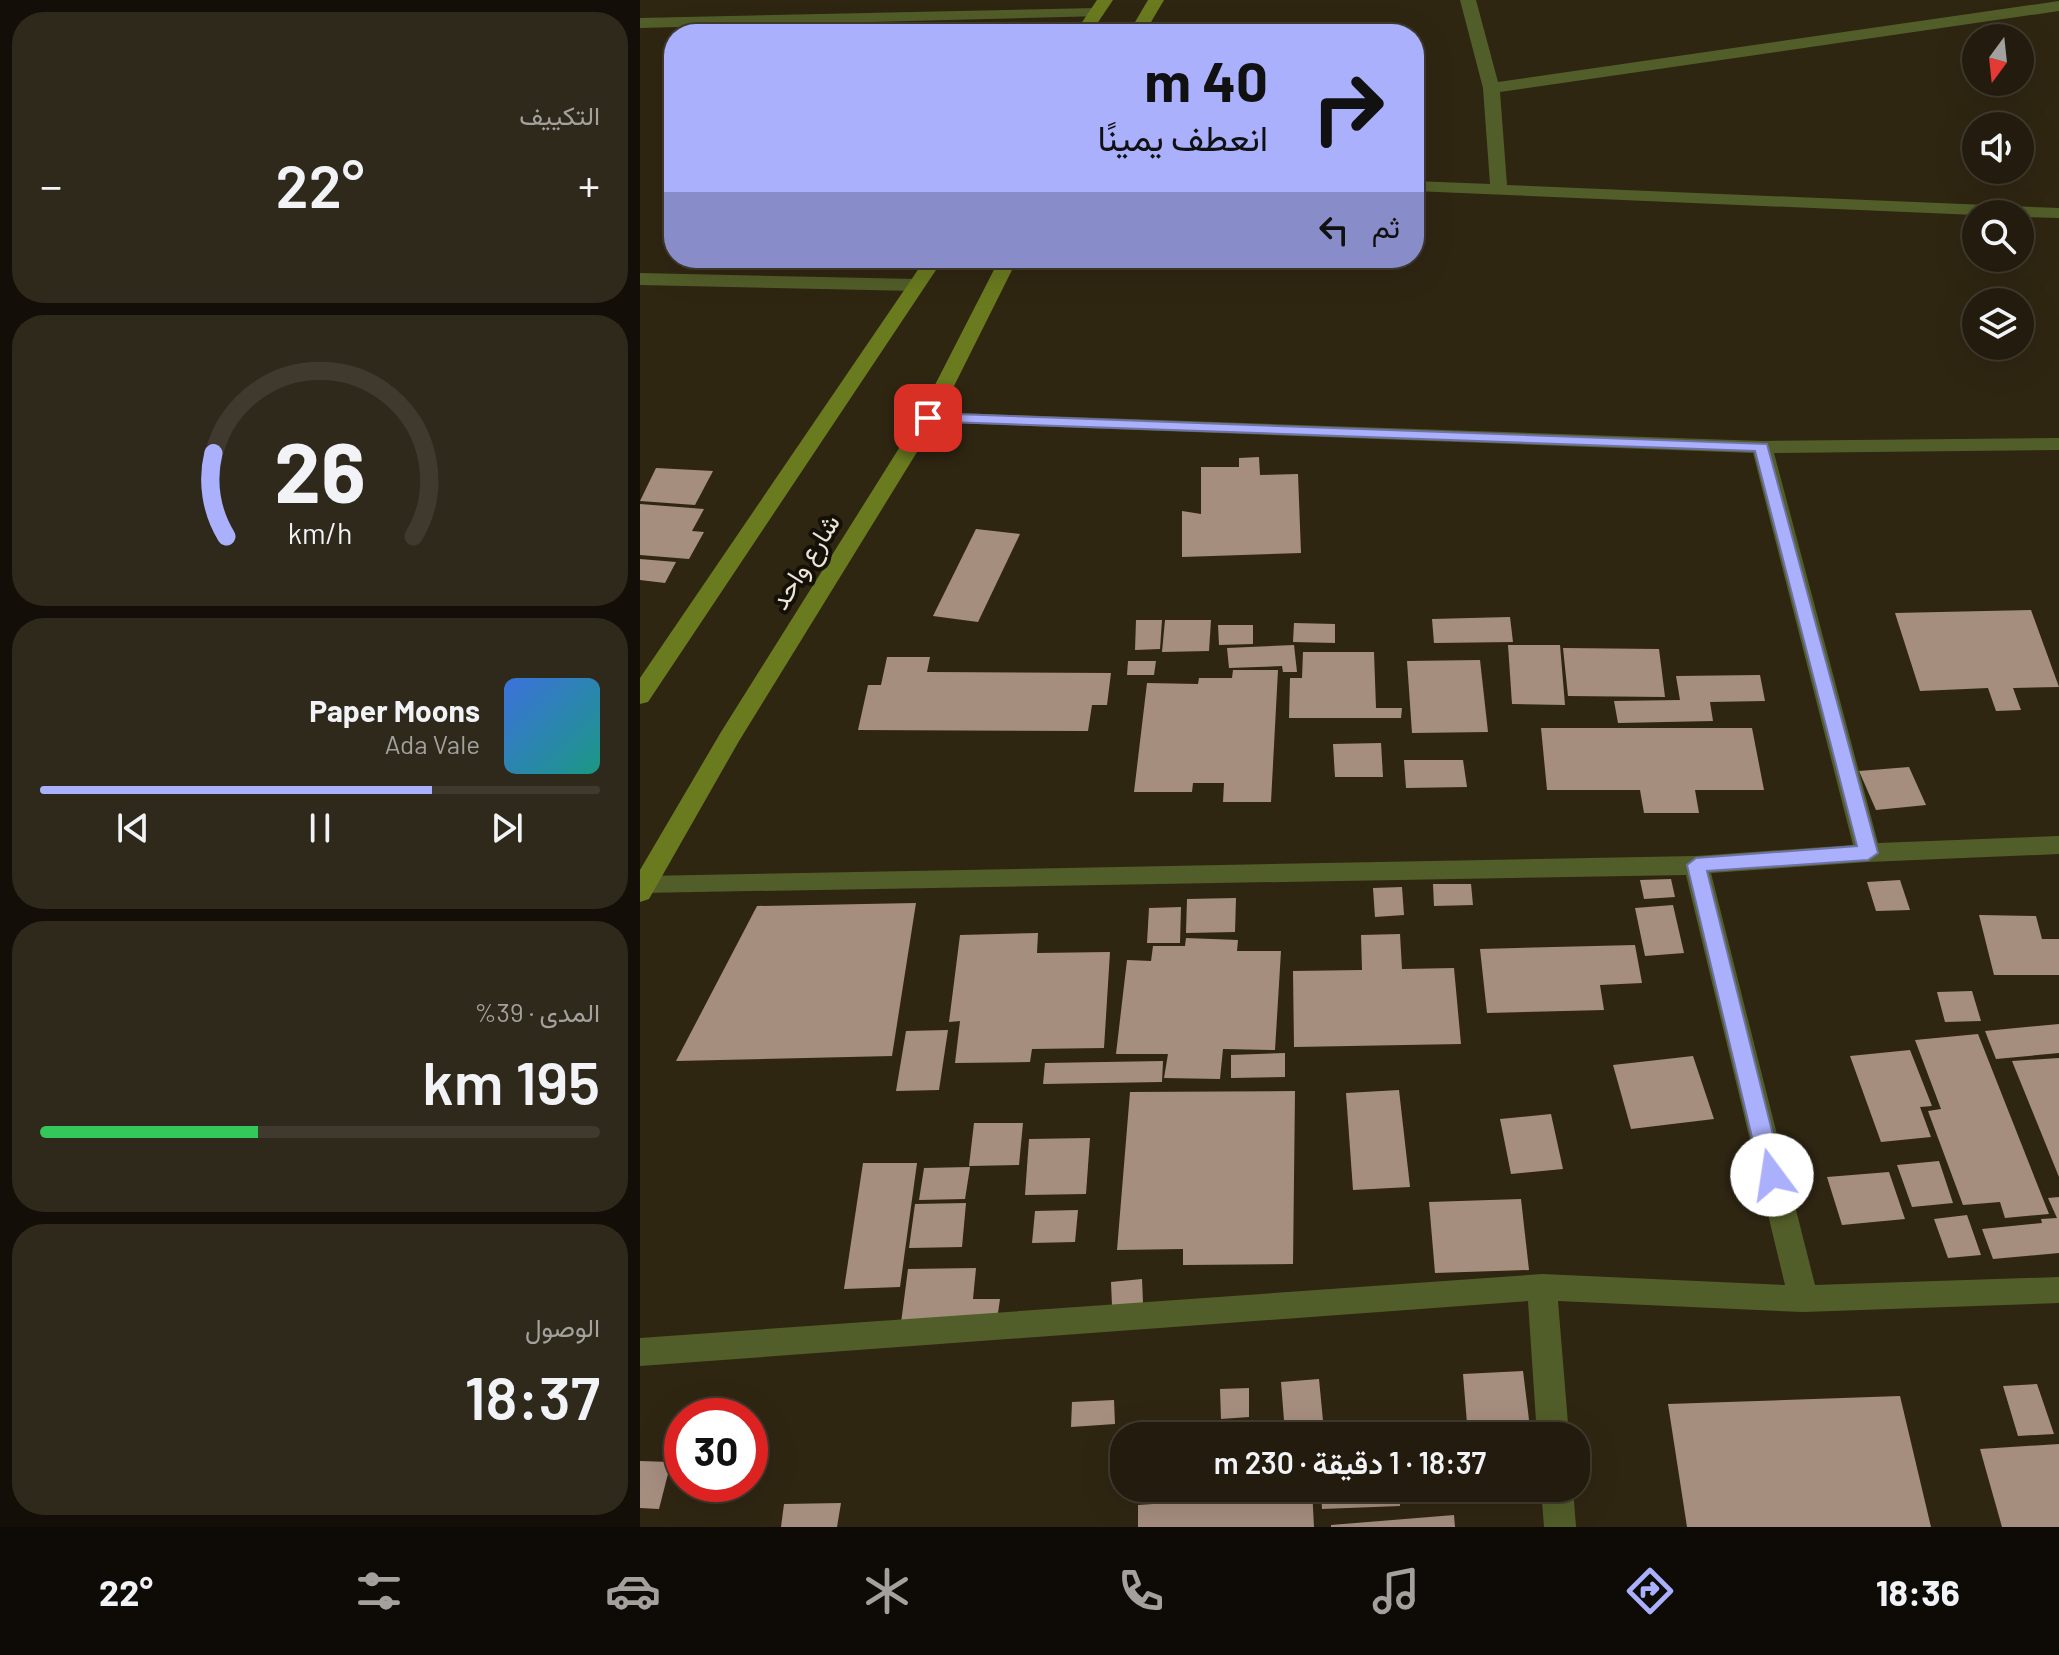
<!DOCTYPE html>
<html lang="ar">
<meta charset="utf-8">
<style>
body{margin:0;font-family:Barlow,Vazirmatn,sans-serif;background:#2f291c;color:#f1f3f6;direction:rtl;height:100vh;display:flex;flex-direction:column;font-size:30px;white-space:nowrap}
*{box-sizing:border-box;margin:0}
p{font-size:26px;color:#a3a19e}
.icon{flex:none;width:44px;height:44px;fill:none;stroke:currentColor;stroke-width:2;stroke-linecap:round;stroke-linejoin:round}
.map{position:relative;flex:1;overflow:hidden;direction:ltr}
.details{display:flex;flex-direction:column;gap:12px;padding:12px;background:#130f08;width:640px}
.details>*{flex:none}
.guide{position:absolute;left:24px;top:24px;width:760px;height:244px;border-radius:32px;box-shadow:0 8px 32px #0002,0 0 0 2px #403a2e;direction:rtl;background:#aab0fc;color:#111;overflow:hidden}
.needle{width:52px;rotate:195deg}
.buttons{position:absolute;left:1322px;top:24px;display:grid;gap:16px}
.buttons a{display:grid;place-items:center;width:72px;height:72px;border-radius:50%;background:#231c0e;box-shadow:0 8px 32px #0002,0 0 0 2px #403a2e;font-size:40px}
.speed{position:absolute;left:24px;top:1398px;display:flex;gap:16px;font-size:40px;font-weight:700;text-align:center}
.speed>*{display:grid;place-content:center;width:104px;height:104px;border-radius:50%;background:#231c0e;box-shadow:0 8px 32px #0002,0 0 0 2px #403a2e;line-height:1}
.speed .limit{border:12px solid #d22;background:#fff;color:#111}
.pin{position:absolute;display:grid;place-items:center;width:68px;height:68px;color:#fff;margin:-34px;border-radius:16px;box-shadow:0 4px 12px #0006}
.me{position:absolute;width:88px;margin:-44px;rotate:346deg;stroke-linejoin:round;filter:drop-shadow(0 0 6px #0008)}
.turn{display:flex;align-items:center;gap:28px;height:168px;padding:0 24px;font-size:36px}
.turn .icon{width:104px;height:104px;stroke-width:2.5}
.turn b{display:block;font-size:56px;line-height:68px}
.then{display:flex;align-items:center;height:76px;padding:0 24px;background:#0003;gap:16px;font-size:30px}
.big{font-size:60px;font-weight:600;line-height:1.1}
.details .widget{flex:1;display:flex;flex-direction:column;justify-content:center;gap:12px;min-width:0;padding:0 28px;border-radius:32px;background:#2f291c}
.details .dial{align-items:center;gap:0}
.dial svg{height:208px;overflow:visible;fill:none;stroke:#403a2e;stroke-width:7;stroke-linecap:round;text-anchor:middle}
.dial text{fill:#f1f3f6;stroke:none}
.song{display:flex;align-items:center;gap:24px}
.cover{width:96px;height:96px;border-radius:12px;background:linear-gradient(135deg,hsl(220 70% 55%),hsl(170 70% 35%))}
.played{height:8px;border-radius:4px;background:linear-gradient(90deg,#aab0fc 70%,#403a2e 70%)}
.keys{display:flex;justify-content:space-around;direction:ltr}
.heat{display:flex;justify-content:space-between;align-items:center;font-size:44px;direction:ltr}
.charge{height:12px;border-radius:6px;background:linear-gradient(90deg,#34c759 39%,#403a2e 0)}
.trip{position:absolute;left:470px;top:1422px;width:480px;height:80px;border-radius:32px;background:#231c0e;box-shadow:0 8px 32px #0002,0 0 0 2px #403a2e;font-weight:600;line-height:80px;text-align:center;direction:rtl}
.menu{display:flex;height:128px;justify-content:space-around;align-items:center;background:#0e0b06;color:#a3a19e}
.menu .icon{width:56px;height:56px}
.menu .current{color:#aab0fc}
.menu b{font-size:36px;color:#f1f3f6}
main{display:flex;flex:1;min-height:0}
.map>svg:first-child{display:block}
</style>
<main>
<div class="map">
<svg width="1419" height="1527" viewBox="0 0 1419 1527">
<rect width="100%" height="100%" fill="#2f2612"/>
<!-- building -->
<g fill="#a68e7f">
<polygon points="619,457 620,475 658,474 661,553 542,557 542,511 561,514 561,467 599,467 599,458"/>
<polygon points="16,468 73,471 55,505 0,501"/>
<polygon points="0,504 64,509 52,531 64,532 49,559 0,555"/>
<polygon points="336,529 380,534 338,622 293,616"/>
<polygon points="0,559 36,562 25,583 0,580"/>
<polygon points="1391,610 1419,687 1373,688 1381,710 1356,711 1348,688 1280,691 1255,613"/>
<polygon points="870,617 873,642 794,643 792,619"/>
<polygon points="496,620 522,620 520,649 495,650"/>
<polygon points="525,620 571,620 569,651 522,652"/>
<polygon points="654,623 695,624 695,643 653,642"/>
<polygon points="578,625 613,625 613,644 579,645"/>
<polygon points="654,645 657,672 643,672 642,666 589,668 587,648"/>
<polygon points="868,645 920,645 925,705 872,704"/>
<polygon points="923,648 1019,649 1025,697 928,696"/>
<polygon points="663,652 734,652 736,708 762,708 761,718 649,718 650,678 662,678"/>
<polygon points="247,657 290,657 287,672 471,673 467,705 452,705 448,731 218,730 228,685 241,685"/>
<polygon points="840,660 848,732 772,733 767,661"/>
<polygon points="488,661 516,661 514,675 487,675"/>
<polygon points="593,670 638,670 631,802 583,802 584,783 553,783 552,792 494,792 507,683 558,684 559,678 592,678"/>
<polygon points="1120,675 1125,701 1070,702 1073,721 978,723 974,701 1040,700 1036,676"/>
<polygon points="901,728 1112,728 1124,790 1055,790 1059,813 1004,813 1000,790 907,790"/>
<polygon points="741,743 743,777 695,777 693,744"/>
<polygon points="764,760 823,760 827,787 766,788"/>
<polygon points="1269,767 1286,805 1236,810 1219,771"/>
<polygon points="1031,879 1035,897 1004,899 1000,880"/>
<polygon points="1260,880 1270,910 1236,911 1227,882"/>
<polygon points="793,884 831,884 833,905 794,906"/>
<polygon points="762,887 764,915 735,917 733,888"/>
<polygon points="596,898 595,932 546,933 547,899"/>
<polygon points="276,903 252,1056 36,1061 117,906"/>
<polygon points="1033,905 1044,953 1005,956 995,908"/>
<polygon points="541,907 540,943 507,943 509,908"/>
<polygon points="1339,915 1396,916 1402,939 1419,939 1419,975 1354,975"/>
<polygon points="398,933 397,953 470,952 464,1048 392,1049 390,1062 315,1063 320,1021 309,1022 320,935"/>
<polygon points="760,934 762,969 814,968 821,1044 654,1047 653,971 722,970 721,935"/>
<polygon points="546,938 598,940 597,951 641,951 635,1050 583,1049 580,1079 524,1078 528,1054 476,1054 487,960 511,961 513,946 545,946"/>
<polygon points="995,945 1002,983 960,985 964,1010 847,1013 840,949"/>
<polygon points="1332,991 1341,1021 1305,1022 1297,992"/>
<polygon points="1419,1024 1419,1053 1356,1059 1345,1031"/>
<polygon points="308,1030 299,1090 256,1091 266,1031"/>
<polygon points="1338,1034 1409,1214 1365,1218 1360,1202 1323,1205 1288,1111 1301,1109 1275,1040"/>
<polygon points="1270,1050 1292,1106 1280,1107 1291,1137 1241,1142 1210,1056"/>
<polygon points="645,1053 645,1077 591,1078 591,1055"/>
<polygon points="1053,1056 1074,1119 991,1129 973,1065"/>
<polygon points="1419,1058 1419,1177 1372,1061"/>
<polygon points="523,1061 522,1082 403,1084 405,1063"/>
<polygon points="759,1090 770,1187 713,1190 706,1093"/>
<polygon points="655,1091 653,1264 543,1265 543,1249 477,1250 490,1092"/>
<polygon points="911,1114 923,1169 871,1174 860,1119"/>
<polygon points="334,1123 383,1123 379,1165 329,1166"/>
<polygon points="450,1138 446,1194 385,1195 389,1139"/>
<polygon points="1299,1161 1313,1203 1272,1207 1257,1165"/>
<polygon points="223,1163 277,1163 260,1287 204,1289"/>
<polygon points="330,1167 325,1199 279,1200 284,1168"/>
<polygon points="1249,1172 1265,1219 1202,1225 1187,1177"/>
<polygon points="1419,1197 1419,1253 1353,1259 1342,1229 1402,1223 1401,1219 1417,1218 1408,1198"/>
<polygon points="881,1199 889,1270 795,1273 789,1202"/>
<polygon points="326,1203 322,1247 269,1248 275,1204"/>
<polygon points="438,1210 435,1242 392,1243 395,1211"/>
<polygon points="1327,1215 1341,1255 1308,1258 1294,1219"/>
<polygon points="336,1268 333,1299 360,1299 357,1320 261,1323 268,1269"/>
<polygon points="502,1279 503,1303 472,1306 471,1282"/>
<polygon points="883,1371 891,1436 828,1436 823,1374"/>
<polygon points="679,1379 684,1431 645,1433 641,1382"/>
<polygon points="1397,1384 1414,1434 1378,1436 1363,1386"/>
<polygon points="609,1388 609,1417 581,1419 580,1389"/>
<polygon points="1260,1396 1291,1527 1047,1527 1028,1404"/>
<polygon points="474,1400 475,1424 431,1427 432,1402"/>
<polygon points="1419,1444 1419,1527 1362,1527 1340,1449"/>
<polygon points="0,1461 31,1462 19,1509 0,1508"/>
<polygon points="528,1488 672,1488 674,1527 498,1527 498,1505 528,1503"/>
<polygon points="681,1488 759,1488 760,1506 682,1509"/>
<polygon points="201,1503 197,1527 141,1527 144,1504"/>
<polygon points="814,1515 815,1527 691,1527 691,1525"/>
</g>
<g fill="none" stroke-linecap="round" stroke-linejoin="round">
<!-- street -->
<g fill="#525e29" fill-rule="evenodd">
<polygon points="820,0 836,0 858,82 1419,1 1419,11 860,92 867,185 1419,208 1419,218 1380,217 1380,214 1336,215 774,191 774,181 850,184 843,88"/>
<polygon points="456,8 464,13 462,16 0,28 0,18"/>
<polygon points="0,273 277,279 286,285 277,291 0,285"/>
<polygon points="288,412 1122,441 1419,438 1419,450 1134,453 1238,843 1419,836 1419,854 1228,862 1071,873 1175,1285 1419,1277 1419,1303 1163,1312 918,1301 929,1436 897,1436 888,1301 0,1366 0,1338 902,1274 1145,1285 1046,875 0,893 0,877 4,876 1056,856 1213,845 1113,453 281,422 278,418"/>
<polygon points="901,1488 933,1488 936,1527 904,1527"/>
</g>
<!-- secondary -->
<g fill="#6a7b1f" fill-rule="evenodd">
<polygon points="457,0 473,0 450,34 434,34"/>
<polygon points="508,0 524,0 504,34 488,34"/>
<polygon points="286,258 304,258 8,702 0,704 0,678"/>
<polygon points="360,258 378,258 298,418 99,741 9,899 0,902 0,870 81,732 278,418"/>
</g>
</g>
<!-- route -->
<polygon fill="#aab0fc" stroke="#6e72a4" stroke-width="2" points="288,413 1127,444 1238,853 1228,860 1067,871 1143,1175 1140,1181 1132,1184 1125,1181 1121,1175 1047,865 1056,858 1217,846 1115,451 282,421 280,418"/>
<g text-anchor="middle" stroke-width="8" stroke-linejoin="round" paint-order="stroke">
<!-- street labels -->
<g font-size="26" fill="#eae5d8" stroke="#141007">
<text transform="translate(165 562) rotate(-58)" y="9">شارع واحد</text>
</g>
</g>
</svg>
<div class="buttons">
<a><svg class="needle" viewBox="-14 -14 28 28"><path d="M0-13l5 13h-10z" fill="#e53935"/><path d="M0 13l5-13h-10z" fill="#a3a19e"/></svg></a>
<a><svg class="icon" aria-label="sound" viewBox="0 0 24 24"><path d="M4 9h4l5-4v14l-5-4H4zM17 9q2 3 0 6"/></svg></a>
<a><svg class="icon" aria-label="search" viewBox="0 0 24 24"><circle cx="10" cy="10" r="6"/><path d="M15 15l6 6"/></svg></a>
<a><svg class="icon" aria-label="layers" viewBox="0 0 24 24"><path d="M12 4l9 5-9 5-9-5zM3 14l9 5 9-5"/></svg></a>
</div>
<div class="speed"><div class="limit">30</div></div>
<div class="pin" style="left:288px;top:418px;background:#d93025"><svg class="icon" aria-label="arrive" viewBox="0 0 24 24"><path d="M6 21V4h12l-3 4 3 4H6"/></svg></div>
<svg class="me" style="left:1132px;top:1175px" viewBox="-20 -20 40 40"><circle r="19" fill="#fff"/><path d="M0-13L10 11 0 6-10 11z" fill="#aab0fc"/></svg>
<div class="trip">18:37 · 1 دقيقة · 230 m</div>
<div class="guide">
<div class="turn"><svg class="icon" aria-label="right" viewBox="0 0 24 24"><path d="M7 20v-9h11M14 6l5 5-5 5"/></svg><div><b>40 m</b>انعطف يمينًا</div></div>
<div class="then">ثم<svg class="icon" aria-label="left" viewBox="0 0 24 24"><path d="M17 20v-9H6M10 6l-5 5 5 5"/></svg></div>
</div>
</div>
<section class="details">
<div class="widget"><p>التكييف</p>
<div class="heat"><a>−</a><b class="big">22°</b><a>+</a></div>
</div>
<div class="widget dial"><svg viewBox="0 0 100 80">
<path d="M14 69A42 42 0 1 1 86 69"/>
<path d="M14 69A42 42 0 0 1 9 37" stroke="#aab0fc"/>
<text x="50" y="56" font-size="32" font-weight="700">26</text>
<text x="50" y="72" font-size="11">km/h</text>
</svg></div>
<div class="widget">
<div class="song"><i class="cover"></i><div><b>Paper Moons</b><p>Ada Vale</p></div></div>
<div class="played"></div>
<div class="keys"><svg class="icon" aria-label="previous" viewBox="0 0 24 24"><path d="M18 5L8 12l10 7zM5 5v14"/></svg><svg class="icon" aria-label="pause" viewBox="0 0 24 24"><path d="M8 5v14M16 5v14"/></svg><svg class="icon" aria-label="next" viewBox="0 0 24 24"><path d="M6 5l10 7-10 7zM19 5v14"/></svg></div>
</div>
<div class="widget"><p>المدى · 39%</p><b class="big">195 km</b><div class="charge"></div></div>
<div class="widget"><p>الوصول</p><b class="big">18:37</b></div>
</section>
</main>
<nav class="menu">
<b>18:36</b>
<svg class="icon current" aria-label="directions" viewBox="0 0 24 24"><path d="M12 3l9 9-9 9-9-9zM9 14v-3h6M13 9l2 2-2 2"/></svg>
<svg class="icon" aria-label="music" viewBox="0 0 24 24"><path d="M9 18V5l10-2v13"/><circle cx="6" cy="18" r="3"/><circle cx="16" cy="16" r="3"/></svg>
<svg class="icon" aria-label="phone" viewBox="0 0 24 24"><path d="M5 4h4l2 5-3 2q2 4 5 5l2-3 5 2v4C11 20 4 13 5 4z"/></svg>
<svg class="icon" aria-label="climate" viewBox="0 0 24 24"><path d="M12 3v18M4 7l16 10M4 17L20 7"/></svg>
<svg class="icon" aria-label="car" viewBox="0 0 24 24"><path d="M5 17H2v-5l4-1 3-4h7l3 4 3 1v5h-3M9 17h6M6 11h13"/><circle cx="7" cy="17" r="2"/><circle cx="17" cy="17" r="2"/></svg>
<svg class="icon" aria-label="filters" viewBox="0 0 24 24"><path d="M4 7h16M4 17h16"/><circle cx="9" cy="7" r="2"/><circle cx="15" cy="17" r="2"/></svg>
<b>22°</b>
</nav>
